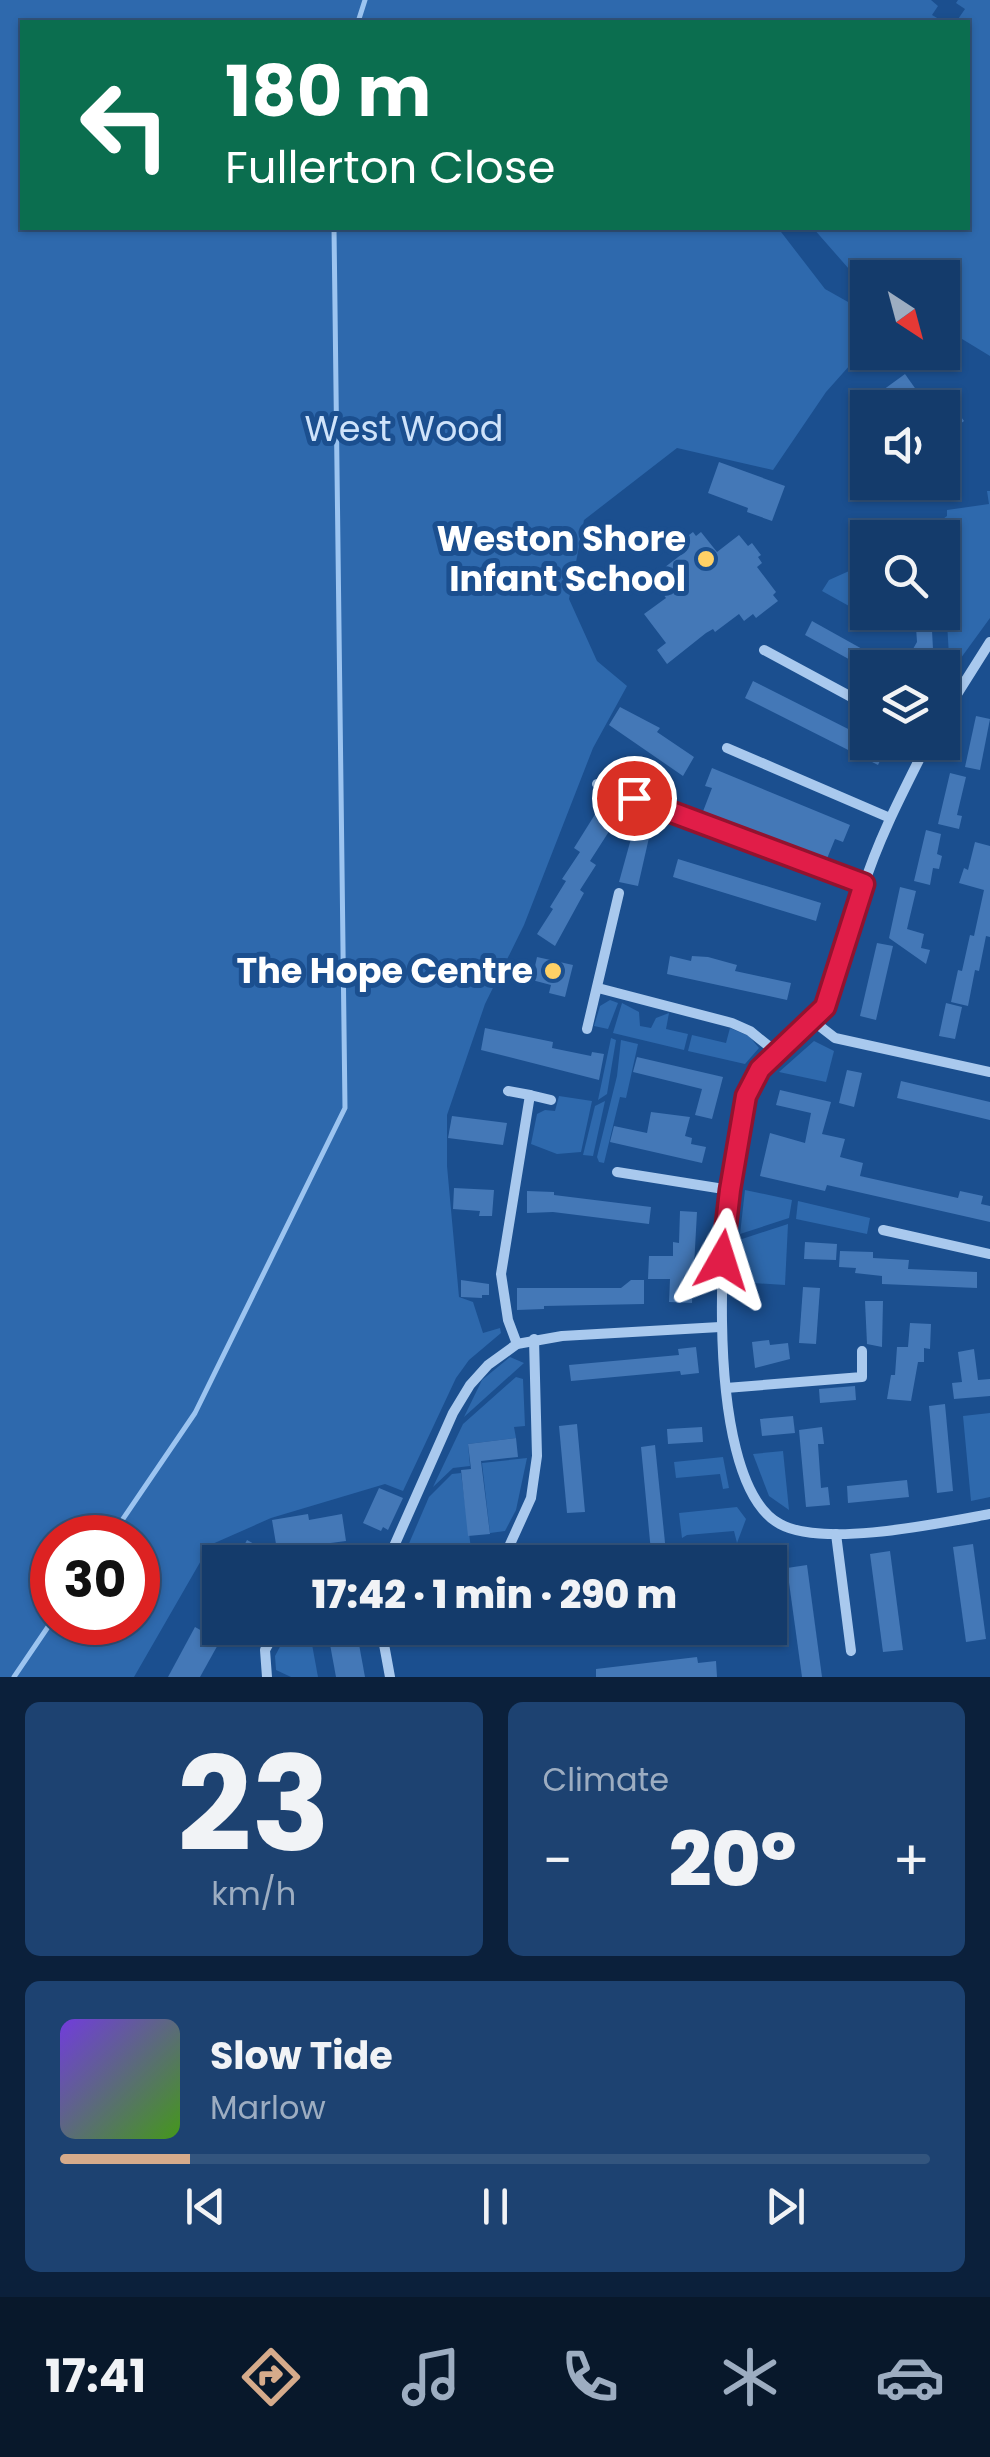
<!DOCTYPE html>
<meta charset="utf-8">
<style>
body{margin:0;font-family:Poppins,sans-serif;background:#1d4271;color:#f1f3f6;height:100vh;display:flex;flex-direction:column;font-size:38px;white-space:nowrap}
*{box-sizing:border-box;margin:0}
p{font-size:32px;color:#9dadc1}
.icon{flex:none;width:55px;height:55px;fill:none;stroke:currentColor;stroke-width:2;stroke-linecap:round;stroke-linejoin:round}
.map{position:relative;height:1677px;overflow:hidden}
.side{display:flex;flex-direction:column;gap:25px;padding:25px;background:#0b203b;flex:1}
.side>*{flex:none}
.guide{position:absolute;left:20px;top:20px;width:950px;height:210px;border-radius:0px;box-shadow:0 2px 8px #0004,0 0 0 2px #33557e;background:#0b6e4f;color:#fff;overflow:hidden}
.needle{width:65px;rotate:144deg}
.controls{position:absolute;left:850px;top:260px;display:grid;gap:20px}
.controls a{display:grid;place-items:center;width:110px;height:110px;border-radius:0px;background:#143b6b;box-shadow:0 2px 8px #0004,0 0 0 2px #33557e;font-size:50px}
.speed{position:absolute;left:30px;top:1515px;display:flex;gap:20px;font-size:50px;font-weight:700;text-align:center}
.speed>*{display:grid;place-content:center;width:130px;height:130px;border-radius:50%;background:#143b6b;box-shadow:0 2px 8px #0004,0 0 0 2px #33557e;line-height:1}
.speed .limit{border:15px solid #d22;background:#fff;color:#111}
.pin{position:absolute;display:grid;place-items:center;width:85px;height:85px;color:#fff;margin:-42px;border:5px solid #fff;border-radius:50%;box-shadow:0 2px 10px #0007}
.me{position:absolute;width:110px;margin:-55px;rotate:6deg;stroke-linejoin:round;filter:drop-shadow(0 0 8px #0008)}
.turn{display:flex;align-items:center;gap:35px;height:210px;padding:0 40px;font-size:45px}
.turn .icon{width:130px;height:130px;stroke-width:2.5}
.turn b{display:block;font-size:70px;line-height:85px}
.big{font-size:75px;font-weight:800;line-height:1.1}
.side .tile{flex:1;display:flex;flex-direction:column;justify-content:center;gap:15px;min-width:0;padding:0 35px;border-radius:15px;background:#1d4271}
.side .dial{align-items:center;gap:0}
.dial b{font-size:130px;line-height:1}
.song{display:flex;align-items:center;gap:30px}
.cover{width:120px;height:120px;border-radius:15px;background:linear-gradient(135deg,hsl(260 70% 55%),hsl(100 70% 35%))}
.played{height:10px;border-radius:5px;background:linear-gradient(90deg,#d6ab8b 15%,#33557e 15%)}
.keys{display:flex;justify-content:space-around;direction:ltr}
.heat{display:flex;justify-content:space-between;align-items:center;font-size:55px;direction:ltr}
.side .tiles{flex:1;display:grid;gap:25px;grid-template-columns:1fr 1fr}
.tile:last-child{grid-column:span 2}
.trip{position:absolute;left:202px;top:1545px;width:585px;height:100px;border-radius:0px;background:#143b6b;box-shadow:0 2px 8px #0004,0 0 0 2px #33557e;font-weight:800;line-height:100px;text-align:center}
.tabs{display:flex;height:160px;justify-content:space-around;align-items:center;background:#08182b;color:#9dadc1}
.tabs .icon{width:70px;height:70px}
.tabs .on{color:#d6ab8b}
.tabs b{font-size:45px;color:#f1f3f6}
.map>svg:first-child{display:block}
</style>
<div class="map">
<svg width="990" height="1677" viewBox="0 0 990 1677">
<rect width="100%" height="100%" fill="#1b4f8f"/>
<!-- green -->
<g fill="#2e69ad" fill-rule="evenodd">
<path d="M0 0H931L938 6 932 15 944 22H22V228H778L825 289 857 307 867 346 826 392 773 470 677 448 584 520 569 599 597 661 627 686 593 748 524 925 485 1004 447 1115V1166L459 1297 473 1302 483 1333 500 1328 501 1333 469 1360 456 1378 403 1491 385 1484 271 1518 210 1545 134 1677H0ZM52 1538H138V1622H52Z"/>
<polygon points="958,0 990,0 990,356 944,328 943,330 942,278 867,280 849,269 813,228 968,228 968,22 956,22 965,9 956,3"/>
<polygon points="987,491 990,491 990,618 950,673 942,538 919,536 947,516 947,510 989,504"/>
<polygon points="867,563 868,612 885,613 885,626 822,591 829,580"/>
<polygon points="610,1000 618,1003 608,1029 594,1026 600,1006"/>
<polygon points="622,1003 639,1012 640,1026 651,1028 656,1018 669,1013 666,1029 688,1034 684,1050 613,1033"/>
<polygon points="730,1028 749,1036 759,1048 745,1064 688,1051 692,1035 726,1043"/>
<polygon points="611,1038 616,1040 607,1094 598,1100"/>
<polygon points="621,1040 638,1044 626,1098 620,1097 604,1163 599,1162 597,1157 617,1076"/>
<polygon points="814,1041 834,1051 826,1082 779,1072"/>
<polygon points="559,1096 592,1101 581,1152 557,1154 531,1144 537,1114 545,1110 555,1111"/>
<polygon points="605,1101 593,1156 583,1155 595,1106"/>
<polygon points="745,1190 792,1200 789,1218 740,1234"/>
<polygon points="798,1201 870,1218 867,1234 796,1219"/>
<polygon points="788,1224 785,1285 753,1283 737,1276 739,1240"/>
<polygon points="510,1357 524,1363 464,1417 482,1380"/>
<polygon points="516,1377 523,1379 525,1426 514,1427 516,1438 468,1444 470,1466 453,1468 433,1487 463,1424"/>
<polygon points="990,1413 990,1497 971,1501 963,1416"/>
<polygon points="783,1451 789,1510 769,1496 753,1454"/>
<polygon points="723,1457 729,1488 723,1489 720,1474 676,1478 674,1462"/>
<polygon points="527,1458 516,1510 505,1531 490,1533 482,1463"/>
<polygon points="461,1473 472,1556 401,1562 429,1497 452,1474"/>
<polygon points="737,1507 746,1519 737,1543 734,1531 687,1535 682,1538 679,1513"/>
<polygon points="290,1628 309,1628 318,1677 291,1677 276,1670 275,1656"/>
</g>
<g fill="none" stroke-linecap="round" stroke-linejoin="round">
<!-- stream -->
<g stroke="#9cc4f0" stroke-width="5">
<polyline points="358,22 365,0"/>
<polyline points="110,1538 195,1413 345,1108 334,228"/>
<polyline points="14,1677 52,1621"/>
</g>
</g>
<!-- building -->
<g fill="#4478b7">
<polygon points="905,374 929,408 895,408 883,390"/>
<polygon points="942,391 964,421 942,437"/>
<polygon points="719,462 785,486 772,521 747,512 748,508 708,493"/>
<polygon points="693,532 696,536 701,532 717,552 739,535 748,546 752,543 761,555 758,557 762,563 757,567 776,592 773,595 778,601 756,618 753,614 744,621 739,614 715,632 713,629 706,633 667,664 657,650 666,643 644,614 666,598 653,581 658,577 656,574 682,554 678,549 684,545 681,541"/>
<polygon points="915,612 931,612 933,649 922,668 902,668 917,642"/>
<polygon points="812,621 873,655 865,668 805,635"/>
<polygon points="753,681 868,739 868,742 886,748 878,765 745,698"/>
<polygon points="620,707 660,728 657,732 694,757 683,776 609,725"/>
<polygon points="976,716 990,719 980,770 965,767"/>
<polygon points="712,768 850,825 843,842 835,839 826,861 702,814 712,788 705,786"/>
<polygon points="950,773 966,777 957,815 962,816 959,829 938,824"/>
<polygon points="599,808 617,819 590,861 596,865 580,890 584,893 555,946 537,934 553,909 550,907 566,881 562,879 580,852 574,848"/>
<polygon points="637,817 653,820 638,886 619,882"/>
<polygon points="926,830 941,834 937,854 942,856 939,869 933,868 930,885 914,881"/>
<polygon points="975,842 990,846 990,937 986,936 979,971 975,970 968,1006 951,1002 958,970 962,971 970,935 974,936 984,890 959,883 964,868 968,870"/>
<polygon points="678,859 821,903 816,921 673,877"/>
<polygon points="900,887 916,891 907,929 924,934 921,948 930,950 926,964 889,938"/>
<polygon points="877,943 893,946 876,1020 860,1016"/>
<polygon points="670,956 691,961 692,956 708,957 737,965 735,971 791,983 787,1000 667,974"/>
<polygon points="537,957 573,965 565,997 549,993 551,985 532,980"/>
<polygon points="946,1003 962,1007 955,1039 939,1036"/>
<polygon points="485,1028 553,1042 552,1048 591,1056 592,1052 604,1054 599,1080 481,1050"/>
<polygon points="637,1057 723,1077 712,1119 695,1115 702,1089 633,1072"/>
<polygon points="847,1070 862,1073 854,1107 839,1103"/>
<polygon points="901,1081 990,1102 990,1120 897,1098"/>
<polygon points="780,1090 831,1102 822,1134 845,1139 840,1157 863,1163 860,1176 958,1198 960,1191 983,1196 981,1204 990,1206 990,1222 827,1185 825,1191 760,1176 770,1133 805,1143 811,1113 776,1105"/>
<polygon points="651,1112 690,1117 685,1136 692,1138 691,1144 706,1147 702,1163 610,1142 614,1126 647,1133"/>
<polygon points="452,1116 507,1123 503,1145 448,1138"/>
<polygon points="454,1188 494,1190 492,1216 479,1216 480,1211 453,1209"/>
<polygon points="527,1191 554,1192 554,1195 651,1207 649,1224 553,1212 527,1213"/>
<polygon points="680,1211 697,1212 692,1303 669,1302 670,1279 648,1279 649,1256 673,1256 673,1242 679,1243"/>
<polygon points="805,1242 837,1244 836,1260 804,1259"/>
<polygon points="840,1251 873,1252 873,1258 909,1260 908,1269 977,1272 977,1288 882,1284 882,1276 855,1273 856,1268 839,1267"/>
<polygon points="461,1280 489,1284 489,1295 482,1295 482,1298 461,1297"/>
<polygon points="631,1280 644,1280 644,1304 544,1306 544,1309 517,1310 517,1288 621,1288"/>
<polygon points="803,1287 820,1288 816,1344 799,1343"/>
<polygon points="865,1301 883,1301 882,1347 867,1344"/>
<polygon points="910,1323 931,1324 930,1349 924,1348 924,1362 918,1362 911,1401 887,1399 891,1375 895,1375 897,1347 908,1347"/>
<polygon points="769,1340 770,1345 788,1343 790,1359 755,1368 752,1342"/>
<polygon points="696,1347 699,1373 681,1375 680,1371 571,1381 569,1365 679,1355 678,1349"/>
<polygon points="974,1349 978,1380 990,1379 990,1396 954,1399 952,1383 962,1382 958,1352"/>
<polygon points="855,1386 856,1400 820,1403 819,1389"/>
<polygon points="945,1404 953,1491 937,1493 929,1406"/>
<polygon points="793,1416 795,1433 762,1436 760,1419"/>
<polygon points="577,1424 585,1512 567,1513 559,1426"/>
<polygon points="702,1427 703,1442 668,1444 667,1429"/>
<polygon points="822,1427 824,1444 818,1444 821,1488 828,1487 830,1505 806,1507 799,1430"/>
<polygon points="516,1438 518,1457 481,1461 490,1534 468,1536 461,1470 471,1469 468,1444"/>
<polygon points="655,1445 667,1562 652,1562 641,1447"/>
<polygon points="907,1480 909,1497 848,1503 847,1486"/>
<polygon points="379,1488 403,1498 388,1530 383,1527 381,1531 363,1523"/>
<polygon points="308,1514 309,1520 342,1514 346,1541 277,1550 272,1520"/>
<polygon points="247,1540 271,1553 267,1562 235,1562"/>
<polygon points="973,1544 986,1639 966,1642 953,1547"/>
<polygon points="564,1547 564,1554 601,1550 602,1562 529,1562 528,1551"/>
<polygon points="890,1551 903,1650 883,1652 870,1554"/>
<polygon points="807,1565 822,1677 802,1677 787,1568"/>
<polygon points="195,1627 220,1641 200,1677 168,1677"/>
<polygon points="327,1628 356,1628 365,1677 336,1677"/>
<polygon points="697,1657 698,1663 716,1661 717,1677 596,1677 596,1669"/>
</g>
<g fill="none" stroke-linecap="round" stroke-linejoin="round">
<!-- minor -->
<g stroke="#a9c9ee" stroke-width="10">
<polyline points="764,650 868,706"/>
<polyline points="942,718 990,642"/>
<path d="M928 742C904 790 879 837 863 888 851 925 845 969 826 1004 806 1040 763 1053 748 1094 719 1171 697 1480 780 1524 824 1548 941 1523 990 1514"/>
<polyline points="727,748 890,818"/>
<polyline points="597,784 864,885"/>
<polyline points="598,988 732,1023 750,1031 776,1052"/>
<polyline points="813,1021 835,1038 990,1072"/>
<polyline points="587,1029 619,893"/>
<polyline points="508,1091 530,1095"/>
<polyline points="617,1172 730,1190"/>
<polyline points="883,1230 990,1254"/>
<polyline points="517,1344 508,1320 501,1274 530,1095 551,1100"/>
<polyline points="726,1388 862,1377 862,1351"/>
<polyline points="836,1534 851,1651"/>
<polyline points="387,1562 453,1413 470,1385 488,1365 517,1344 562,1336 720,1327"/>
<polyline points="502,1562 531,1498 537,1456 534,1339"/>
<polyline points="381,1628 390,1677"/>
<polyline points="267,1677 265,1650 277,1628"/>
</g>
</g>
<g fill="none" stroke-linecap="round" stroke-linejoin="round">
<!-- route casing -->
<g stroke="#92132f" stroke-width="25">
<polyline id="route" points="634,798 864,884 825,1007 760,1069 746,1096 730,1190 722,1260"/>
</g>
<!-- route -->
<use href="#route" stroke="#e11d48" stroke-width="18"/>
</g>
<!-- markers -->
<g fill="#ffd166" stroke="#1b4f8f" stroke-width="4">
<circle cx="706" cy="559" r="10"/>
<circle cx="553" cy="971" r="10"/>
</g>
<g text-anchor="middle" stroke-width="10" stroke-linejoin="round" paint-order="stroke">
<!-- park labels -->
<g font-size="35" fill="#cfe3fa" stroke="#1b4f8f">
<text x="404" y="441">West Wood</text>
</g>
<!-- poi labels -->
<g font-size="35" font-weight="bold" fill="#fff" stroke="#1b4f8f" text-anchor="end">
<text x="686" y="551">Weston Shore<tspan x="686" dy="40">Infant School</tspan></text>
<text x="533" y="983">The Hope Centre</text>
</g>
</g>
</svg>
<div class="controls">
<a><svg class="needle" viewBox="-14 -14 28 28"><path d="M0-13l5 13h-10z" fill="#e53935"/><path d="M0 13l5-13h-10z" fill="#9dadc1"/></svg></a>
<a><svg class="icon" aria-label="sound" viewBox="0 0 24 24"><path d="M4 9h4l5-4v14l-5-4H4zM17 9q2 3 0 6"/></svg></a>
<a><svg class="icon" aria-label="search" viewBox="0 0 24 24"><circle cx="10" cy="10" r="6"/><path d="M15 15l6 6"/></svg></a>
<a><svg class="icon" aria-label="layers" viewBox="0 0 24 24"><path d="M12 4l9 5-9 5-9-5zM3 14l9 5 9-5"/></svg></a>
</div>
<div class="speed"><div class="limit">30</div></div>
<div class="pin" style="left:634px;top:798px;background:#d93025"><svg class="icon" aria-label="arrive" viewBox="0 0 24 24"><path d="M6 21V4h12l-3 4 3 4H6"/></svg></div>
<svg class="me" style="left:722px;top:1260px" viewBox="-20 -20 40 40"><path d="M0-17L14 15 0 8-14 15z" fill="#e11d48" stroke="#fff" stroke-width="4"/></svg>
<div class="trip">17:42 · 1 min · 290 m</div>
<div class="guide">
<div class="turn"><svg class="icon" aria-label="left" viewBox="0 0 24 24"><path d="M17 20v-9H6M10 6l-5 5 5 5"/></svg><div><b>180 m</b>Fullerton Close</div></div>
</div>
</div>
<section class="side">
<div class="tiles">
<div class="tile dial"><b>23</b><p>km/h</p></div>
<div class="tile"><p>Climate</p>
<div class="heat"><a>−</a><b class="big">20°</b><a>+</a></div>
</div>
<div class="tile">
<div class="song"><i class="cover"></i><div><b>Slow Tide</b><p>Marlow</p></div></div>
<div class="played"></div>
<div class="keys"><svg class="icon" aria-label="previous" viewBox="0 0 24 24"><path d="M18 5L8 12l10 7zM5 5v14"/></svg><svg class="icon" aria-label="pause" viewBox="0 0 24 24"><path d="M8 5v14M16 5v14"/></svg><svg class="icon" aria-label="next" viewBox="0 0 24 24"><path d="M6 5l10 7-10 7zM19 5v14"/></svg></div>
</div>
</div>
</section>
<nav class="tabs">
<b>17:41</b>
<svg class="icon on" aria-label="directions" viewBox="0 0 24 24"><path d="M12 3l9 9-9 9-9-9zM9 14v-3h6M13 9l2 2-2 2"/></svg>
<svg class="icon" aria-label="music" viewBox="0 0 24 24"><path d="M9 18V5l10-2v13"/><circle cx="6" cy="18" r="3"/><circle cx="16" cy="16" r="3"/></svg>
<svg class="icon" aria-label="phone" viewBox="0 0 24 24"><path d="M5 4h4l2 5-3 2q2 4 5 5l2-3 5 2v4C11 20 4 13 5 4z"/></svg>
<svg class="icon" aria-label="climate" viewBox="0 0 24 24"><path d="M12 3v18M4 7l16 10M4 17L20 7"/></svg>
<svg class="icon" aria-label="car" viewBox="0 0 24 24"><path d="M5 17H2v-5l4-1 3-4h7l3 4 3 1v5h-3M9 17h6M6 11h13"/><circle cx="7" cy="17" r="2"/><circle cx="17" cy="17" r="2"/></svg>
</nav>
